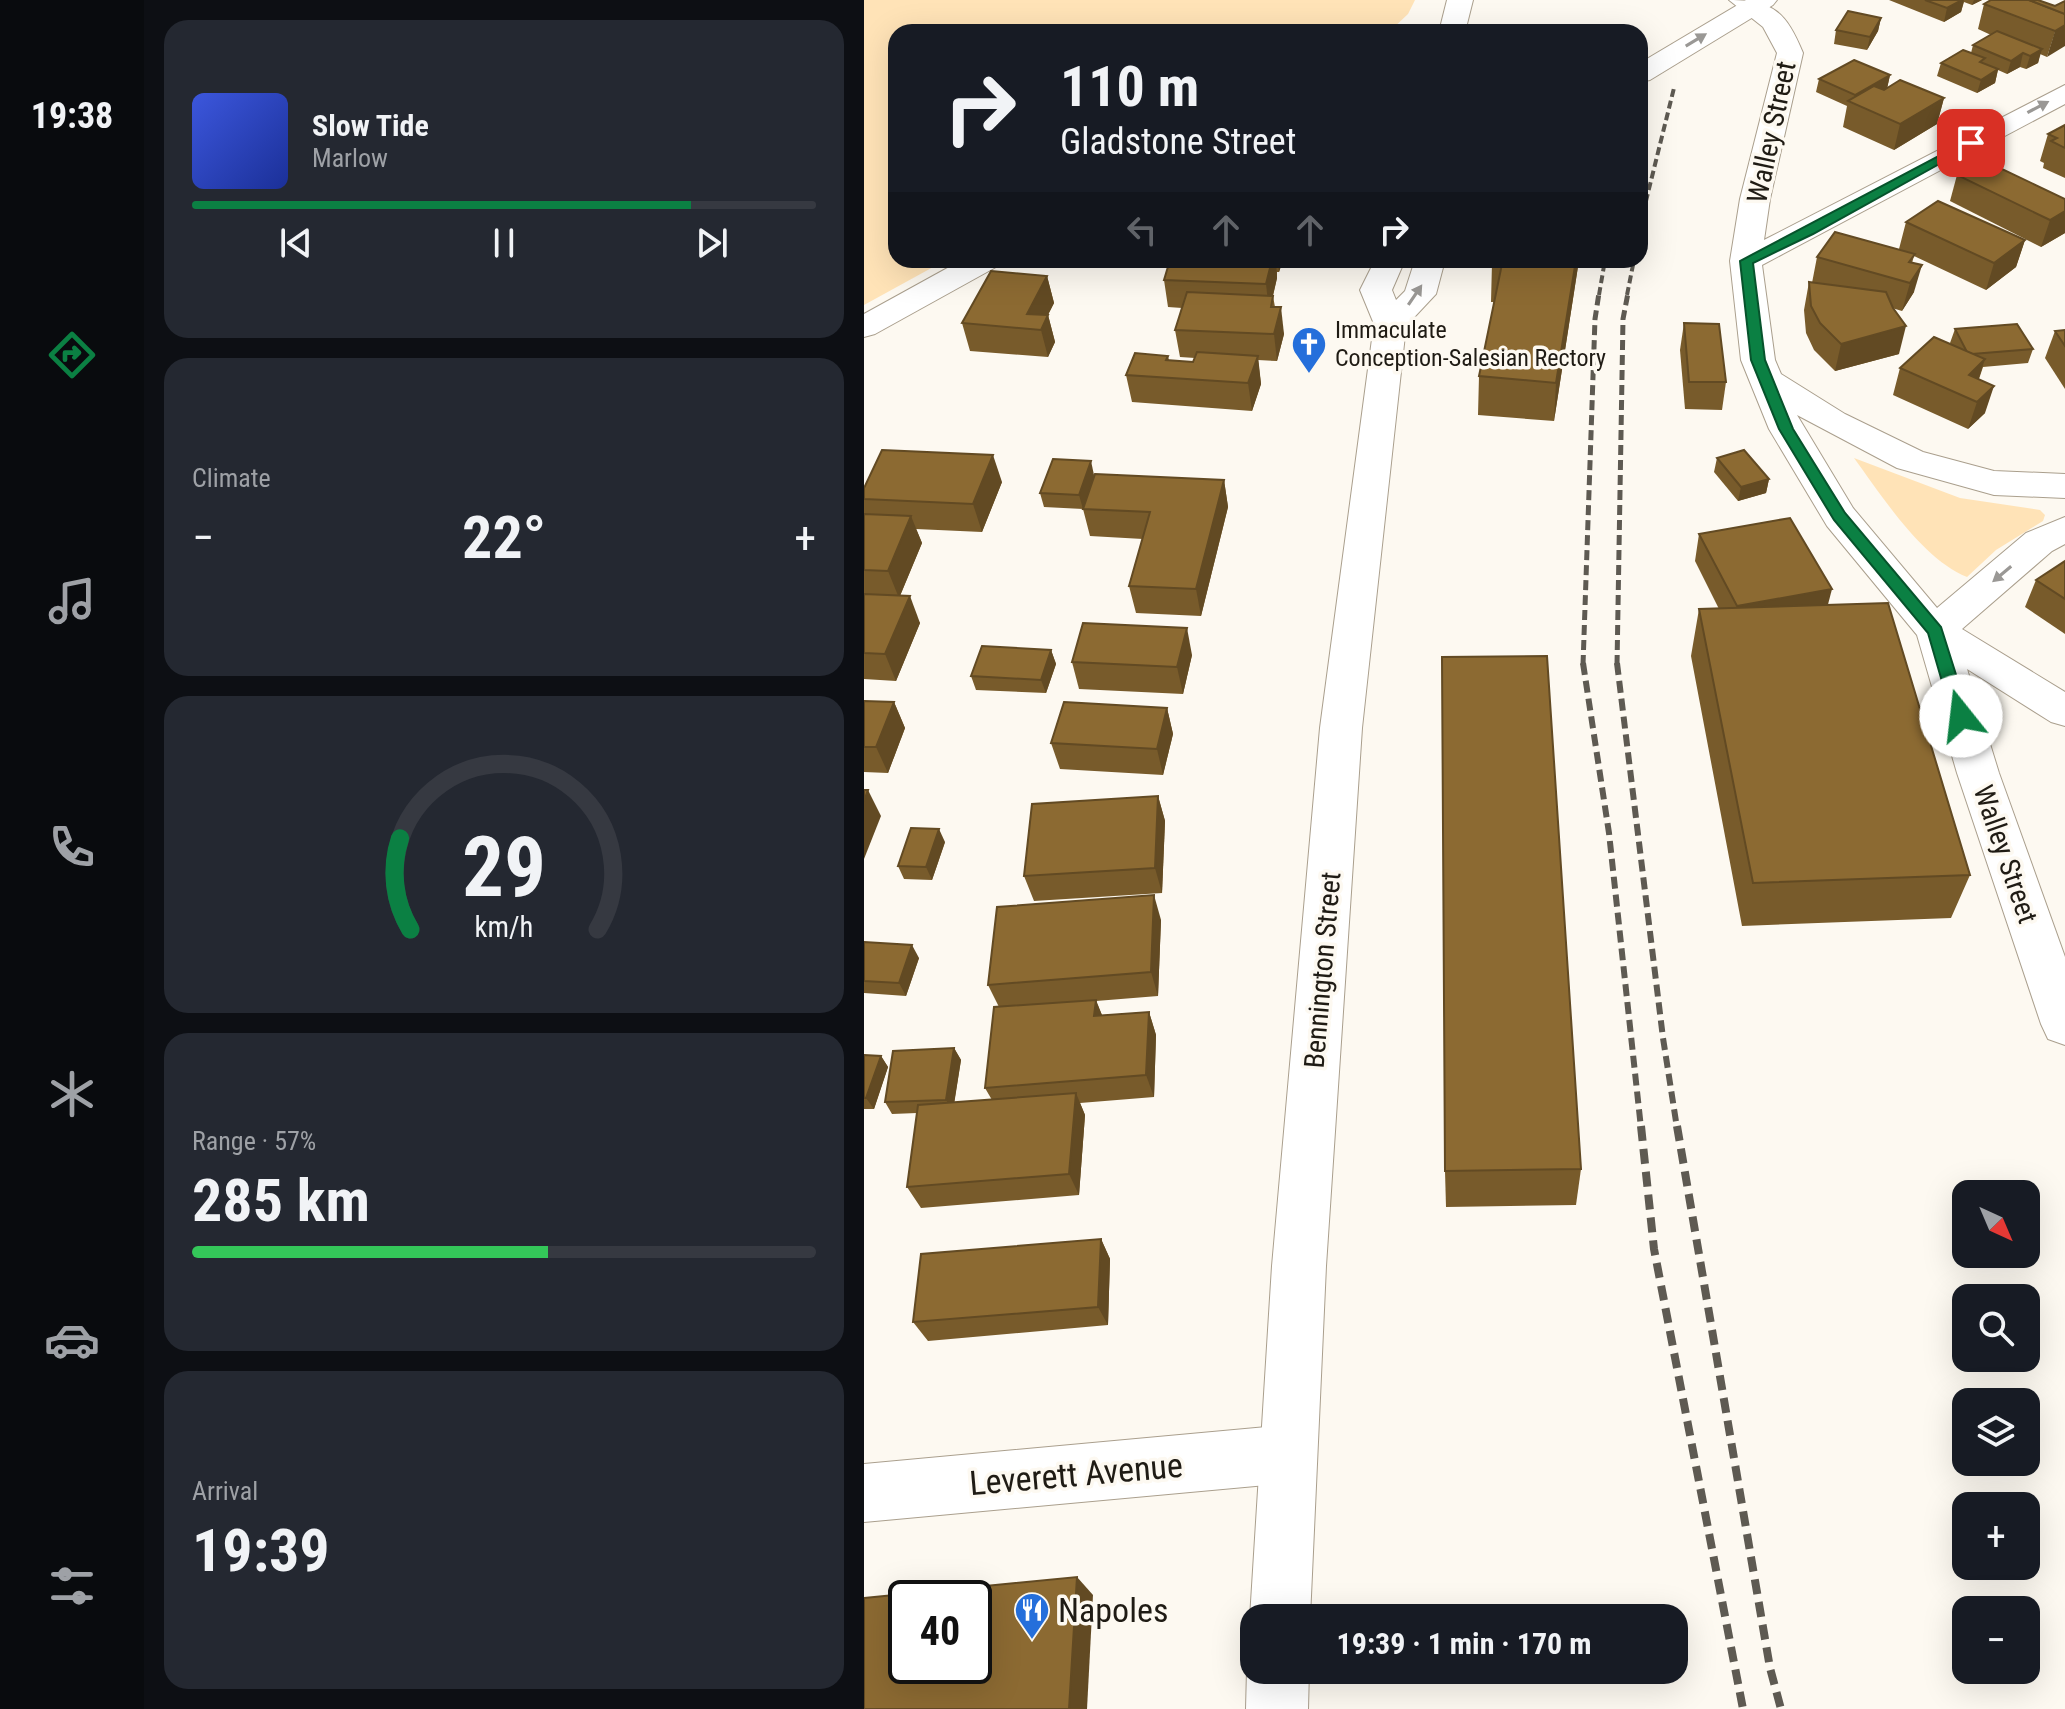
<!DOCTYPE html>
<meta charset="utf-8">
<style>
body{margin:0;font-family:"Roboto Condensed",sans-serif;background:#242831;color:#f1f3f6;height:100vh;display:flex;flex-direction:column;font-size:30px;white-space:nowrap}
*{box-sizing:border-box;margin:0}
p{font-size:26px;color:#9ea1a6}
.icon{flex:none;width:44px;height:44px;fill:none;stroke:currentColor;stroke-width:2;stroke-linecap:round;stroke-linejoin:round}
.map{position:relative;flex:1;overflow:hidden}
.details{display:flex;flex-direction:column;gap:20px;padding:20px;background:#0d0f14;width:720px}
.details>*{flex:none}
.guide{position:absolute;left:24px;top:24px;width:760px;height:244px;border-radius:24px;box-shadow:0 8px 32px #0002;background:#171b24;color:#f1f3f6;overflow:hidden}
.needle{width:52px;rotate:136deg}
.controls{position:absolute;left:1088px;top:1180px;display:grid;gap:16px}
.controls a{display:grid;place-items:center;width:88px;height:88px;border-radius:16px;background:#171b24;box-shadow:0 8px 32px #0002;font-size:40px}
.speed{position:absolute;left:24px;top:1580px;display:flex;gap:16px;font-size:40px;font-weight:700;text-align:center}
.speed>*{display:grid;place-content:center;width:104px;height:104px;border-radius:50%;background:#171b24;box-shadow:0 8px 32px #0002;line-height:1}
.speed .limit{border:4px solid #111;border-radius:12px;background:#fff;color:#111}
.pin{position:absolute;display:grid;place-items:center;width:68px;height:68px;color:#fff;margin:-34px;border-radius:16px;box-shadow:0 4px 12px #0006}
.me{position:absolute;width:88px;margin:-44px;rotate:344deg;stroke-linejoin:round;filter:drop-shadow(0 0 6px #0008)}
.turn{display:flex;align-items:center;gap:28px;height:168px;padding:0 40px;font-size:36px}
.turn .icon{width:104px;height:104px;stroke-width:2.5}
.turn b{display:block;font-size:56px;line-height:68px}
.lanes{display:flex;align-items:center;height:76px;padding:0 40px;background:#0003;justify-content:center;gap:40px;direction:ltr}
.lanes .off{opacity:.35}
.big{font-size:60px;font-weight:700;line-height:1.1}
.details .tile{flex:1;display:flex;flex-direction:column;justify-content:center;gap:12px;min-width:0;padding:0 28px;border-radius:24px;background:#242831}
.details .dial{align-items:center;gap:0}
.dial svg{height:208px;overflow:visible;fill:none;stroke:#363941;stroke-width:7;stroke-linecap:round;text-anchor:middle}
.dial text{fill:#f1f3f6;stroke:none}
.song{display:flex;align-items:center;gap:24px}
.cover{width:96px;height:96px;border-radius:12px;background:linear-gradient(135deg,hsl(230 70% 55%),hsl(230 70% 35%))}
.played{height:8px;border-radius:4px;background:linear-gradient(90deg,#0b8043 80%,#363941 80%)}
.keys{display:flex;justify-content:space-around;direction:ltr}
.heat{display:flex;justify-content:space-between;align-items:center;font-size:44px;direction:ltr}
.charge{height:12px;border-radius:6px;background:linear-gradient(90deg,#34c759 57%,#363941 0)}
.trip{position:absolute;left:376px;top:1604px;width:448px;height:80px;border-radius:24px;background:#171b24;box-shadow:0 8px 32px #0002;font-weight:700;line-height:80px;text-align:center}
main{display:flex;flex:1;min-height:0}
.dock{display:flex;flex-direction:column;width:144px;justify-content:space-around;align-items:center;background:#090b0e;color:#9ea1a6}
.dock .icon{width:56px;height:56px}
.dock .current{color:#0b8043}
.dock b{font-size:36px;color:#f1f3f6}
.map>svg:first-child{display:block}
</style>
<main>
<nav class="dock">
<b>19:38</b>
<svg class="icon current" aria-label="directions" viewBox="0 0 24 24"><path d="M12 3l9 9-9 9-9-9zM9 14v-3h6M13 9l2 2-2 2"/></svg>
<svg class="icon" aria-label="music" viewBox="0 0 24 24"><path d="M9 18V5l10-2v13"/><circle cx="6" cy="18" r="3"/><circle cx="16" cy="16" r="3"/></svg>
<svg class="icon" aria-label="phone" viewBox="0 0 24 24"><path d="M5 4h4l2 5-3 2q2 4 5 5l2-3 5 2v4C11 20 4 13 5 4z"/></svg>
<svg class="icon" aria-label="climate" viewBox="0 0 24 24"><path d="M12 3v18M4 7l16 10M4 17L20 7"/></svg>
<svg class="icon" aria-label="car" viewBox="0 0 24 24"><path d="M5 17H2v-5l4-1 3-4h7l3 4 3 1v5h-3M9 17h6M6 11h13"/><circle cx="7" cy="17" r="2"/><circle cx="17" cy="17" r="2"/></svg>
<svg class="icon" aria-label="filters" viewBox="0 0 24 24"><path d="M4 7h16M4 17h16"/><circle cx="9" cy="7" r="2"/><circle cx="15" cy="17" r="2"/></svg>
</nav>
<section class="details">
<div class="tile">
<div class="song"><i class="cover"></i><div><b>Slow Tide</b><p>Marlow</p></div></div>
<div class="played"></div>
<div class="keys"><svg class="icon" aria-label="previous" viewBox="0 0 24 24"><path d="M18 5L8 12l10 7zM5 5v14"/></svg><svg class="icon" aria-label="pause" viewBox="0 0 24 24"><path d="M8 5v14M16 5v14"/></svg><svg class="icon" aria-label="next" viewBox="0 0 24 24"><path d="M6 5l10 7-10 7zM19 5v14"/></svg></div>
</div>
<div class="tile"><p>Climate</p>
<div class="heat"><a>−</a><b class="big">22°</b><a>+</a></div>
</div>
<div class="tile dial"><svg viewBox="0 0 100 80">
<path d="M14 69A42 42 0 1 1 86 69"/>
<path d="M14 69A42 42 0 0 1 10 34" stroke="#0b8043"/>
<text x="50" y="56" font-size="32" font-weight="700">29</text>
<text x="50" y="72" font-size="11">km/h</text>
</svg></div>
<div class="tile"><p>Range · 57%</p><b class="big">285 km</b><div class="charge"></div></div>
<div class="tile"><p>Arrival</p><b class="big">19:39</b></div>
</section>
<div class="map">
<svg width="1201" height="1709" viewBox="0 0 1201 1709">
<rect width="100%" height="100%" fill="#fdf9f1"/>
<!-- green -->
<g fill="#ffe3b7">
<polygon points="0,0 551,0 544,14 525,32 32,32 32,260 82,260 0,305"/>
<path d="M990 458 1096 498 1176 510 1181 515 1179 521 1132 550 1103 577C1058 559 1018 496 990 458Z"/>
</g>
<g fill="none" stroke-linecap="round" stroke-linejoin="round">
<!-- minor casing -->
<g stroke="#aa9f8d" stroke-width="2">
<g id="minor">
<polygon points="583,0 609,0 601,32 575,32"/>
<path d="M865 0C909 0 922 12 939 53L906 199 900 240 1201 85V104L898 265 911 360 917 374 981 414 1059 452 1130 471 1201 474V498L1130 495 1033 468 933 415 989 508 1073 608 1162 533 1201 517V544L1188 551 1098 629 1201 692V726L1187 722 1103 669 1135 773 1201 957V1045L1184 1039 1177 1024 1093 773 1053 635 963 526 905 429 877 360 866 261 876 199 913 53 899 27Z"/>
<polygon points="98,260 136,260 132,267 11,334 0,337 0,314"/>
<polygon points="424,1425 444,1434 453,1454 444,1474 424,1483 0,1522 0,1464"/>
</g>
</g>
<!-- major casing -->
<g stroke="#aa9f8d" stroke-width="2">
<g id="major">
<polygon points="882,0 913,0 909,5 786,80 776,82 776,63"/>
<polygon points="511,260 541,260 528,290 532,300 541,291 551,260 581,260 572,294 542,326 498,728 462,1266 446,1618 390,1618 390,1629 386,1618 408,1266 456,728 510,324 496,290"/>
<polygon points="390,1653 390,1670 445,1670 444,1709 382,1709 383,1670"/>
</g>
</g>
<!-- minor -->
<use href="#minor" fill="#fff" fill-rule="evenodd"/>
<!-- major -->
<use href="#major" fill="#fff" fill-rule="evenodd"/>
<!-- rail-far3 -->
<g stroke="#5e5a52" stroke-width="4" stroke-dasharray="8 4" stroke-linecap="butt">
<polyline points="776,122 781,106"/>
<polyline points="776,225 810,88"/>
<polyline points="735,295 741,260"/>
<polyline points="763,295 770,260"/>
</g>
<!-- rail-far2 -->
<g stroke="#5e5a52" stroke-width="5" stroke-dasharray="10 5" stroke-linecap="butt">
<polyline points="719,665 731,319 735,293"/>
<polyline points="753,665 759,319 764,293"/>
</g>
<!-- rail-far1 -->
<g stroke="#5e5a52" stroke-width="6" stroke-dasharray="12 6" stroke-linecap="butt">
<polyline points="719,663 745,833 777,1128"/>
<polyline points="753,663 799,1038 813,1128"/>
</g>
<!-- rail -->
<g stroke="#5e5a52" stroke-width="8" stroke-dasharray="15 8" stroke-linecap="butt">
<polyline points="777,1126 790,1249 879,1709"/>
<polyline points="813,1126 906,1668 917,1709"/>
</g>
</g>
<!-- wall -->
<g fill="#785b2b">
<polygon points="1025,0 1118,0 1108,5 1100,2 1097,12 1080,22"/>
<polygon points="1201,1 1183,57 1176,54 1174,63 1162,69 1156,67 1143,74 1134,70 1131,83 1113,93 1073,76 1077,63 1107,53 1109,45 1127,35 1114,29 1120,4 1191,6"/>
<polygon points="1017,18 1014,31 1003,50 970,44 972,30"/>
<polygon points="1026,75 1023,88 1080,98 1073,124 1030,150 979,127 983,106 952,92 955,79"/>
<polygon points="1201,125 1201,178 1179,168 1180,163 1176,161 1184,134"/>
<polygon points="1093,175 1201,199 1201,233 1177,247 1086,201"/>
<polygon points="1042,222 1161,240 1152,267 1122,290 1050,256 1048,263 1050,292 1038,311 1028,308 1035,354 971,371 950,350 942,333 940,310 945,282 948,283 953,257 1035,249"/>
<polygon points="306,260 419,260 415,272 413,272 413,278 409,296 411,307 420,334 413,361 394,360 397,384 388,411 268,402 262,375 304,356 305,360 329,362 331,358 316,357 311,330 318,308 304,307 300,280"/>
<polygon points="715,260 690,421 614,415 615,376 630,302 627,302 628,263"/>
<polygon points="183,276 190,303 184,315 191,342 184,357 106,351 98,323"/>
<polygon points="820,323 862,382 858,410 821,409 816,350"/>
<polygon points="1091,329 1169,349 1164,363 1119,367 1115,379 1121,413 1104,429 1029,395 1036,368 1088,345 1086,343"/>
<polygon points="1201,330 1201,389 1181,358 1191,331"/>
<polygon points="853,458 905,479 902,493 874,501 850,472"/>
<polygon points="230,475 360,480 364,507 337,616 272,613 265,586 279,539 226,536 219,509 180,507 176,493"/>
<polygon points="138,482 118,532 52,529 58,543 36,596 56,623 32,681 0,679 0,488"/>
<polygon points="835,534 963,605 1106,875 1087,918 878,926 827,656 835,609 855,609 831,561"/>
<polygon points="1201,561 1201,634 1161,607 1172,580"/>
<polygon points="187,650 192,664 182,693 112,690 107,676"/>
<polygon points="328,655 319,694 215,689 208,662"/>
<polygon points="0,701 30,702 41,728 24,773 0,772"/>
<polygon points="303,708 309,734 299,775 196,769 187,743"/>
<polygon points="294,796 301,821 298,893 170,901 160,876"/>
<polygon points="81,842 68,880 40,879 34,866"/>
<polygon points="297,920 294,996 232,1001 238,1015 285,1012 292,1035 290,1097 216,1103 221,1115 215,1195 57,1208 43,1187 53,1113 28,1114 21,1102 90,1048 97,1060 90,1103 128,1100 121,1088 135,1007 124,985"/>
<polygon points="0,942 55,958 42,996 0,993"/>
<polygon points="0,1055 17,1056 24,1067 10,1109 0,1109"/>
<polygon points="717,1169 712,1205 582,1207 581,1171"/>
<polygon points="237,1239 246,1259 244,1325 64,1341 49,1322"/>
</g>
<!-- shaded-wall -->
<g fill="#624a23">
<polygon points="1098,0 1100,0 1097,12 1080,22 1083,8"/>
<polygon points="1110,0 1118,0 1108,5"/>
<polygon points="1017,18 1014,31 1003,50 1006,37"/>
<polygon points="1201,25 1201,46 1183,57 1191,31"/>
<polygon points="1178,49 1174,63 1162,69 1166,56"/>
<polygon points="1159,53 1156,67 1143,74 1147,61"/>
<polygon points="1134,69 1131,83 1113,93 1117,80"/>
<polygon points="1026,75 1023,89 990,103 991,95"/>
<polygon points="1080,98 1073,124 1030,150 1036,124"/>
<polygon points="1201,211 1201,233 1177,247 1186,220"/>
<polygon points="1161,240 1152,267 1122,290 1130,263"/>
<polygon points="408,260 412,260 413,278 405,311 402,284"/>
<polygon points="414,260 419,260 415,272"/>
<polygon points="712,260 715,260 690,421 692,383"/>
<polygon points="1058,265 1050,292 1038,311 1046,283"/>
<polygon points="183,276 190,303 176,330 163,314"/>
<polygon points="417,307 420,334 413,361 410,334"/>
<polygon points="184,315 191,342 184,357 177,330"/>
<polygon points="1042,326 1035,354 971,371 977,344"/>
<polygon points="394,356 397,384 388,411 384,383"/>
<polygon points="1121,359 1112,387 1105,375"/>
<polygon points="1130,386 1121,413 1104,429 1113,402"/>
<polygon points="129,455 138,482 118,532 109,504"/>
<polygon points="227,461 230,475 219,509 215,495"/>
<polygon points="905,479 902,493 874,501 877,487"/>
<polygon points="360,480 364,507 337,616 332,589"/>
<polygon points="47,516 58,543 35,598 24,571"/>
<polygon points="968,589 961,616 868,633 873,606"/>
<polygon points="46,596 56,623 32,681 21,654"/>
<polygon points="323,628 328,655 319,694 313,667"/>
<polygon points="187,650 192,664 182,693 177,680"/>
<polygon points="30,702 41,728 24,773 12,747"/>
<polygon points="303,708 309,734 299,775 293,749"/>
<polygon points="4,790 17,816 0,859 0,801"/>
<polygon points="294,796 301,821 298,893 291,868"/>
<polygon points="75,829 81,842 68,880 62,867"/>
<polygon points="290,895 297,920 294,996 287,972"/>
<polygon points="48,945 55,958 42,996 35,983"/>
<polygon points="232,1000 241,1023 230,1016"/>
<polygon points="285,1012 292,1035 290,1097 282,1075"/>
<polygon points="90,1048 97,1060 89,1111 82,1100"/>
<polygon points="17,1056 24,1067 10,1109 2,1098"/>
<polygon points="212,1093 221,1115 215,1195 205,1174"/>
<polygon points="237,1239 246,1259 244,1325 234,1307"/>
<polygon points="213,1577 229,1595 223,1709 205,1709"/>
</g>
<!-- building -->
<g fill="#8c6a32" stroke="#624a23" stroke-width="2" fill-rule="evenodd">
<polygon points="1061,0 1098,0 1083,8"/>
<polygon points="1127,0 1165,0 1201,14 1201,25 1191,31 1120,4"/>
<polygon points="1165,0 1174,0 1191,6 1201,1 1201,14"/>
<polygon points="984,11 1017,18 1006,37 972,30"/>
<polygon points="1133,31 1178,49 1166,56 1159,53 1147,61 1109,45"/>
<polygon points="1099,50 1121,58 1116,62 1134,69 1117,80 1077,63"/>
<polygon points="990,60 1026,75 991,95 955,79"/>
<polygon points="1036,80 1080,98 1036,124 984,101 1010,86 1020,90"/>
<polygon points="1201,125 1201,148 1187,141 1193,138 1184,134"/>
<polygon points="1119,160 1201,199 1201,211 1186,220 1093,175"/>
<polygon points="1074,201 1161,240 1130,263 1042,222"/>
<polygon points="971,232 1051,254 1045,262 1058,265 1046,283 953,257"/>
<polygon points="306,260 408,260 402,284 300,280"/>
<polygon points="628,260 712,260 692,383 615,376 638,264 628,263"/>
<polygon points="127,271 183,276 163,314 184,315 177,330 98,323"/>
<polygon points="945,282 1022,292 1029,308 1042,326 977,344 956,323 947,306"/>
<polygon points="323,292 409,296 407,307 417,307 410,334 311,330"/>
<polygon points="820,323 855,324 862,382 825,382"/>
<polygon points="1153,324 1169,349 1108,354 1103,352 1091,329"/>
<polygon points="1201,330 1201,346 1191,331"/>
<polygon points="1070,337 1121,359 1105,375 1130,386 1113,402 1036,368"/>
<polygon points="333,352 394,356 384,383 262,375 271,353 304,356 302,360 329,362"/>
<polygon points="18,450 129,455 109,504 0,499 0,488"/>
<polygon points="880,450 905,479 877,487 853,458"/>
<polygon points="189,459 227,461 215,495 176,493"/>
<polygon points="231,474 360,480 332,589 265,586 286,512 219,509"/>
<polygon points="0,514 47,516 24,571 0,570"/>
<polygon points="926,518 968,589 873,606 835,534"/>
<polygon points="1201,561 1201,599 1172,580"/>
<polygon points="0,594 46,596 21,654 0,653"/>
<polygon points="1024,603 1106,875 889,883 835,609"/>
<polygon points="219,623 323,628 313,667 208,662"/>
<polygon points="118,646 187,650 177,680 107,676"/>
<polygon points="683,656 717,1169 581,1171 578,657"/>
<polygon points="0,701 30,702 12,747 0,747"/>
<polygon points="200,702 303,708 293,749 187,743"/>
<polygon points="0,790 4,790 0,801"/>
<polygon points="294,796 291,868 160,876 168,804"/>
<polygon points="47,828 75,829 62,867 34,866"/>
<polygon points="290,895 287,972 124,985 133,907"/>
<polygon points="0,942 48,945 35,983 0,981"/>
<polygon points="232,1000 230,1016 285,1012 282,1075 121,1088 130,1007"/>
<polygon points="90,1048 82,1100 21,1102 29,1051"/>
<polygon points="0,1055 17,1056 2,1098 0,1098"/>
<polygon points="212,1093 205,1174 43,1187 54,1105"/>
<polygon points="237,1239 234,1307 49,1322 57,1254"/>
<path d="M213 1577 205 1709H0V1598ZM42 1598H110V1666H42Z"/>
</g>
<!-- one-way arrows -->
<defs><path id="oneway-solid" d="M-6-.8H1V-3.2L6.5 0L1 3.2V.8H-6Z" transform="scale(2)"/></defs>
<g fill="#9a9895">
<use href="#oneway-solid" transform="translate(832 40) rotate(-31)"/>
<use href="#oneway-solid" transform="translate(1174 107) rotate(-28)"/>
<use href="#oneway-solid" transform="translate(551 295) rotate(-56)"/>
<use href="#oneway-solid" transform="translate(1138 574) rotate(140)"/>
</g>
<!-- route -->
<polygon fill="#0b8043" stroke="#07532c" stroke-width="2" points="1103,141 1113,143 949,234 889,263 901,360 929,429 981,513 1077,627 1105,716 1097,723 1088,716 1064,633 970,520 915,429 887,360 876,261"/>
<!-- icons -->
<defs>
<g id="church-pin" transform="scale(1.8)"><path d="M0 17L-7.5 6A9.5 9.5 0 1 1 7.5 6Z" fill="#256fdb" stroke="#fdf9f1"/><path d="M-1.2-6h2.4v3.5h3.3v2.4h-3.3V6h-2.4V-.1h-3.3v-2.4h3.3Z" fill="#fff"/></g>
<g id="restaurant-pin" transform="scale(1.8)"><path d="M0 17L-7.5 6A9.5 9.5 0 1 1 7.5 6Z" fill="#256fdb" stroke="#fdf9f1"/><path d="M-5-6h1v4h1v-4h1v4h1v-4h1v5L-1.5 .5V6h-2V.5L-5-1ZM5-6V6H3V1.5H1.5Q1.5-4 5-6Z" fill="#fff"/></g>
</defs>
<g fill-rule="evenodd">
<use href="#church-pin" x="445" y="344"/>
<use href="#restaurant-pin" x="168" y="1610"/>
</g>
<g text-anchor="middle" stroke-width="7" stroke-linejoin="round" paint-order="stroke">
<!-- far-poi labels -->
<g font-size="24" fill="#1f1b14" stroke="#fdf9f1" text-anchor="start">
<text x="471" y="338">Immaculate<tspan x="471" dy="28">Conception-Salesian Rectory</tspan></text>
</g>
<!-- street labels -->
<g font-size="28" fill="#1f1b14" stroke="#fdf9f1">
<text transform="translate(907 132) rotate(-78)" y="10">Walley Street</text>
<text transform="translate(1142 854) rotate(71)" y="10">Walley Street</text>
<text transform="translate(458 970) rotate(-85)" y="10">Bennington Street</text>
</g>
<!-- near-street labels -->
<g font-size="34" fill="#1f1b14" stroke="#fdf9f1">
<text transform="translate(212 1474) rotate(-5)" y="12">Leverett Avenue</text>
</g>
<!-- near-poi labels -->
<g font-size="34" fill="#1f1b14" stroke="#fdf9f1" text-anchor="start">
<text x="194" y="1622">Napoles</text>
</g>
</g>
</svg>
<div class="controls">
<a><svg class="needle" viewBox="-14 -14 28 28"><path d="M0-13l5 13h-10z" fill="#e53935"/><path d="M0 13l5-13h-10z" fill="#9ea1a6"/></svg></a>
<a><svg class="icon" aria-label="search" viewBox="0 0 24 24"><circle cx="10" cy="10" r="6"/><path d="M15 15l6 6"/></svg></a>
<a><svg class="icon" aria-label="layers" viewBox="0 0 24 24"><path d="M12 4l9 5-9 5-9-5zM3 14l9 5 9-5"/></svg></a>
<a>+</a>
<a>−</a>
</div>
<div class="speed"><div class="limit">40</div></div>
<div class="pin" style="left:1107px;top:143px;background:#d93025"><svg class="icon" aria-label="arrive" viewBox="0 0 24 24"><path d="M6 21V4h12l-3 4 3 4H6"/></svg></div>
<svg class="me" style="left:1097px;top:716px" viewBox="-20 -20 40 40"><circle r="19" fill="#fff"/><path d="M0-13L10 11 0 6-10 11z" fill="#0b8043"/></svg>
<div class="trip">19:39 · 1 min · 170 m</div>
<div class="guide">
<div class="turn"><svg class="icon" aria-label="right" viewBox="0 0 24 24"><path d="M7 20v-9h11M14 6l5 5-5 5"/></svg><div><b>110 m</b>Gladstone Street</div></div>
<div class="lanes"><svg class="icon off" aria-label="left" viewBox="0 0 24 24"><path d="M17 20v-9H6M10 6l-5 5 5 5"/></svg><svg class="icon off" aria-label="ahead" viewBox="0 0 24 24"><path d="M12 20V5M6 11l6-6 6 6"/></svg><svg class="icon off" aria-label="ahead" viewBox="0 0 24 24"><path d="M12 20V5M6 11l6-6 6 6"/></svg><svg class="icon" aria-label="right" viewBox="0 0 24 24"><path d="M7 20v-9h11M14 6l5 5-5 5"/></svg></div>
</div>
</div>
</main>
